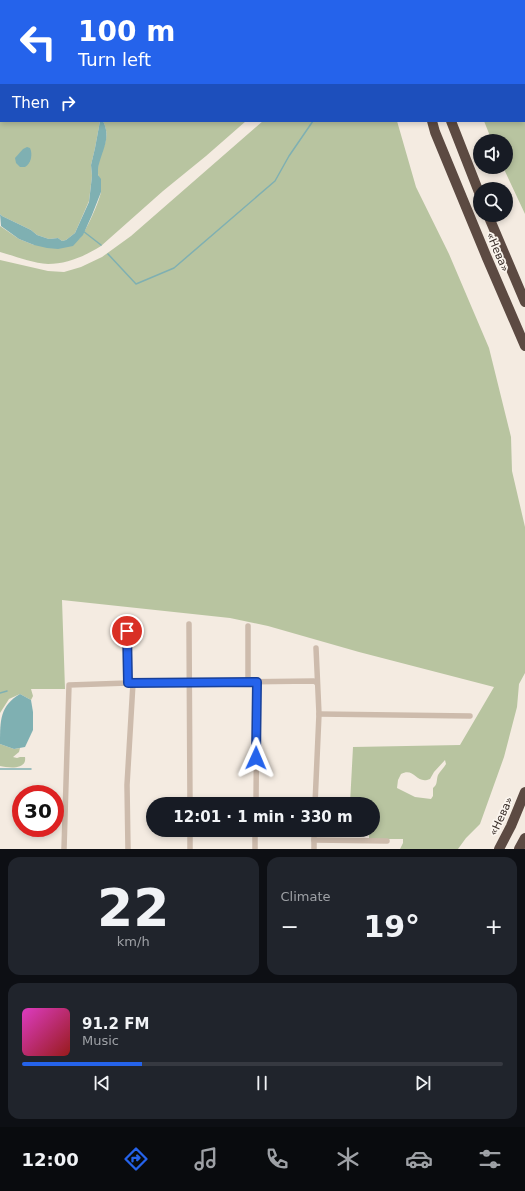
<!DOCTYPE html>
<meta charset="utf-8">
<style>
body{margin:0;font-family:"DejaVu Sans",sans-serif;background:#20242c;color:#f1f3f6;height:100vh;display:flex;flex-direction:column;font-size:15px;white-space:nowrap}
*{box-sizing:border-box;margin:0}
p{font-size:13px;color:#9ea1a6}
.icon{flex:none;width:22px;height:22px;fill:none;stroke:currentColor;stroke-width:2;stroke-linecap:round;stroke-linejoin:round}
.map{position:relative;height:849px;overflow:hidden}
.details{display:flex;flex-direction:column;gap:8px;padding:8px;background:#0d0f14;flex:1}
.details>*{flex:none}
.hud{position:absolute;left:0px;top:0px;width:525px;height:122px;box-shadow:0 2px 6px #0003;background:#2563eb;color:#fff;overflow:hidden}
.buttons{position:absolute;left:473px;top:134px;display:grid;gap:8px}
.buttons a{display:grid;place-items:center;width:40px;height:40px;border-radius:50%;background:#171b24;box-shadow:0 2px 6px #0003;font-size:20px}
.speed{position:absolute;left:12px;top:785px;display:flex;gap:8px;font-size:20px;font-weight:700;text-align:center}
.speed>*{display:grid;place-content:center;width:52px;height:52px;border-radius:50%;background:#171b24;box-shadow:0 2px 6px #0003;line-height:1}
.speed .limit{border:6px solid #d22;background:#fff;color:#111}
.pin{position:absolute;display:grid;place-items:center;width:34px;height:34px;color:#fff;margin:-17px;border:2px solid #fff;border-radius:50%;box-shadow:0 1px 4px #0007}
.me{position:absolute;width:44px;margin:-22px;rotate:1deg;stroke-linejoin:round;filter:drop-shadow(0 0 3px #0008)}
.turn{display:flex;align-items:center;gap:14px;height:84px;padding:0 12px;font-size:18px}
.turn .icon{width:52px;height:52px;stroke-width:2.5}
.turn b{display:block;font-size:28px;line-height:34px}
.then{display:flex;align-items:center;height:38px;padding:0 12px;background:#0003;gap:8px;font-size:15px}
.big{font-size:30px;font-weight:800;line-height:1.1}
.details .widget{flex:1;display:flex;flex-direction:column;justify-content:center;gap:6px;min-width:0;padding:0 14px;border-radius:12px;background:#20242c}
.details .dial{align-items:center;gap:0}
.dial b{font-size:52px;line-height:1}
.song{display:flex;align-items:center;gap:12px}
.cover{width:48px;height:48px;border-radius:6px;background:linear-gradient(135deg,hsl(310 70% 55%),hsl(0 70% 35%))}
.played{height:4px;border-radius:2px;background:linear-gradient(90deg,#2563eb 25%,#363941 25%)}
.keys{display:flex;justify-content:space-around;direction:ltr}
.heat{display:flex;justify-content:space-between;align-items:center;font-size:22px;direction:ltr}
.details .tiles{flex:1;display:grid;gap:8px;grid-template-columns:1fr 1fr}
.widget:last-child{grid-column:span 2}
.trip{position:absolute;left:146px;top:797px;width:234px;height:40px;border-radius:20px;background:#171b24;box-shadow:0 2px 6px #0003;font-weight:800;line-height:40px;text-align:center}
.menu{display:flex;height:64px;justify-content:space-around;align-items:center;background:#090b0e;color:#9ea1a6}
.menu .icon{width:28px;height:28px}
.menu .current{color:#2563eb}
.menu b{font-size:18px;color:#f1f3f6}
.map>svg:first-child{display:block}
</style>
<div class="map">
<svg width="525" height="849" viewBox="0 0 525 849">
<rect width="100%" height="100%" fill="#f4ebe1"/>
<!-- green -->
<g fill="#b8c4a0" fill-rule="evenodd">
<polygon points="0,0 255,0 255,1 1,1 1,121 100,121 95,148 91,165 92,176 89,201 75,233 66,240 62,241 58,238 49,239 37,235 31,230 2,216 0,214"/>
<polygon points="450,0 525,0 525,214 503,167 506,167 506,141 492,141 484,121 524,121 524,1 450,1"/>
<path d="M103 121H246L206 156 163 191 101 246C85 256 67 264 48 264 32 263 15 256 0 252V226L19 239 34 245 79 239C85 234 101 198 101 191 101 183 97 176 98 169 98 150 113 142 103 121Z"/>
<path d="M263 121H397L416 187 449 254 489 348 511 437 512 471 525 527V673L519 684 517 707 504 757 480 824 466 838 458 849H400L403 843V839H369V830H373V804H350L353 747 460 745 494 687 359 652 268 626 230 618 62 600 65 689H31L33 696 31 700 20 694 9 699 0 713V260L48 271 64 272 81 267 102 257 131 236ZM445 760 446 764C444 768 440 771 438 775 436 781 438 784 433 788V796L431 799 415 797 397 788 398 780 401 774C415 767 416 785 430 779L434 772Z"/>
<path d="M0 744 14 749 20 748 19 752 13 757 17 758 20 757H25C27 770 9 768 0 766Z"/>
</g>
<!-- water -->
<g fill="#7fb0b2">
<path d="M100 121H103C112 139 101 151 98 169V175L101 179V192L92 215 83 235 73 246 58 249 47 248 34 245 19 239 1 226 0 214 2 216 31 230 37 235 49 239 58 238 62 241 66 240 75 233 89 202 92 176 91 165 95 148Z"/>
<path d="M27 147 30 148C33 154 31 164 25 167H20L16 163 15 158 23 149Z"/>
<path d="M20 694 31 700 33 712V730L25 747 14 749 0 744C0 720 0 706 20 694Z"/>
</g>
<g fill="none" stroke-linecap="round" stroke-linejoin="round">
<!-- stream -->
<g stroke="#7fb0b2" stroke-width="1.5">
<polyline points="83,231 101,245"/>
<polyline points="108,254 136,284 174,268 275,181 289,156 313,121"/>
<polyline points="0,693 7,691"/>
<polyline points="0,769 31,769"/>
</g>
<!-- minor -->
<g stroke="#cdbbac" stroke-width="5.5">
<polyline points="126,618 128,683"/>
<polyline points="189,624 190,804"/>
<polyline points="248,682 248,626"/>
<polyline points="319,714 470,716"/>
<polyline points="256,804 257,682"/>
<polyline points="315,804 319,714 316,648"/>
<polyline points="190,830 190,849"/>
<polyline points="314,840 387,841"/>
<polyline points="64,849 69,685 128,683 314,681 317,683"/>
<polyline points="128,849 127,785 133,683"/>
<polyline points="255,849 255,830"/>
<polyline points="314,849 314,830"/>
</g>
<!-- motorway -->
<g stroke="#5c4a42" stroke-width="10">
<polyline points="408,0 408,1"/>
<polyline points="426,0 426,1"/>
<polyline points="432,121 435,132 487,258 525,346"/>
<polyline points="451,121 480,195"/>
<polyline points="488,215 525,302"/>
<polyline points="499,849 511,826 525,792"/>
<polyline points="519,849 525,838"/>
</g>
</g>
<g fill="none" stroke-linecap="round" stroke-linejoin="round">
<!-- route casing -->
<g stroke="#184099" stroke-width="10">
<polyline id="route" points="127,631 128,683 257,682 256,758"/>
</g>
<!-- route -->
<use href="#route" stroke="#2563eb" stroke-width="7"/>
</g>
<g text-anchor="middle" stroke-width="3.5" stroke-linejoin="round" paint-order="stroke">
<!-- street labels -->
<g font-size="11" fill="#3b302b" stroke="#fbf5ee">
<text transform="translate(498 252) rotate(67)" y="4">«Нева»</text>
<text transform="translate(501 816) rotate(-65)" y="4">«Нева»</text>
</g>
</g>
</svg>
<div class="buttons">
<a><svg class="icon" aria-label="sound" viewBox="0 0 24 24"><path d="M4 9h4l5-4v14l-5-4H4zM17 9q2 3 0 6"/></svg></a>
<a><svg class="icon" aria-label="search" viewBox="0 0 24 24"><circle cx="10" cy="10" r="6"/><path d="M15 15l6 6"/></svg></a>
</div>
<div class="speed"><div class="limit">30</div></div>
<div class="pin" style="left:127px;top:631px;background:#d93025"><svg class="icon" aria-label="arrive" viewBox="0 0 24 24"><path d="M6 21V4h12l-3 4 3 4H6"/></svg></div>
<svg class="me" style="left:256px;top:758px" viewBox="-20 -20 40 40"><path d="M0-17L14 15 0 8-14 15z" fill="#2563eb" stroke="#fff" stroke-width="4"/></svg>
<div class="trip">12:01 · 1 min · 330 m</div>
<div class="hud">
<div class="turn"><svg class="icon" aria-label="left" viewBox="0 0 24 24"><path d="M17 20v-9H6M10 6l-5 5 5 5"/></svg><div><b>100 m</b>Turn left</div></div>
<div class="then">Then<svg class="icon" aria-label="right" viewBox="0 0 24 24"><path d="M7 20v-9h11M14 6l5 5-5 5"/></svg></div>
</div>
</div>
<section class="details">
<div class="tiles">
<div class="widget dial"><b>22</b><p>km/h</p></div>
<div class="widget"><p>Climate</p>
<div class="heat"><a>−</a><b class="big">19°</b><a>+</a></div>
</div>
<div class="widget">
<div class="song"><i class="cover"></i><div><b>91.2 FM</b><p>Music</p></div></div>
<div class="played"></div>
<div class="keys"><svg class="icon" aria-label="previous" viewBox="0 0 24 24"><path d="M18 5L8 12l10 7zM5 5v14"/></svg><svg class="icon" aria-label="pause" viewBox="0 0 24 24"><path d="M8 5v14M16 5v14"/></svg><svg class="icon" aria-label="next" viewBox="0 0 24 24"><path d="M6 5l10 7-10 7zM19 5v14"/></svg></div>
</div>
</div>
</section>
<nav class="menu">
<b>12:00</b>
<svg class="icon current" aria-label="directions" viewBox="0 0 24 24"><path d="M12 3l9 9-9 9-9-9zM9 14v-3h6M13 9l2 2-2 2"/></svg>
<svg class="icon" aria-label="music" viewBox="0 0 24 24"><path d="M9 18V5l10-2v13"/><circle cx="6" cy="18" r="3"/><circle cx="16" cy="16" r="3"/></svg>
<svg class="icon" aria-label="phone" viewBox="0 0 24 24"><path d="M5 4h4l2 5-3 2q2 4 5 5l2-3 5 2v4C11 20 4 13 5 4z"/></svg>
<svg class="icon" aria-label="climate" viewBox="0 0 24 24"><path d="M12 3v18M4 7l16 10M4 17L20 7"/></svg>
<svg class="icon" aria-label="car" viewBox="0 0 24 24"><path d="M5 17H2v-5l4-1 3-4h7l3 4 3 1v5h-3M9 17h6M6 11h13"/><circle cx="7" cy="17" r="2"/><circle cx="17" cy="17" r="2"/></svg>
<svg class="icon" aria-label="filters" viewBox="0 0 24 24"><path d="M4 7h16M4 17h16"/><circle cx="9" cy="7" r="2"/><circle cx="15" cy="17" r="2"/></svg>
</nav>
